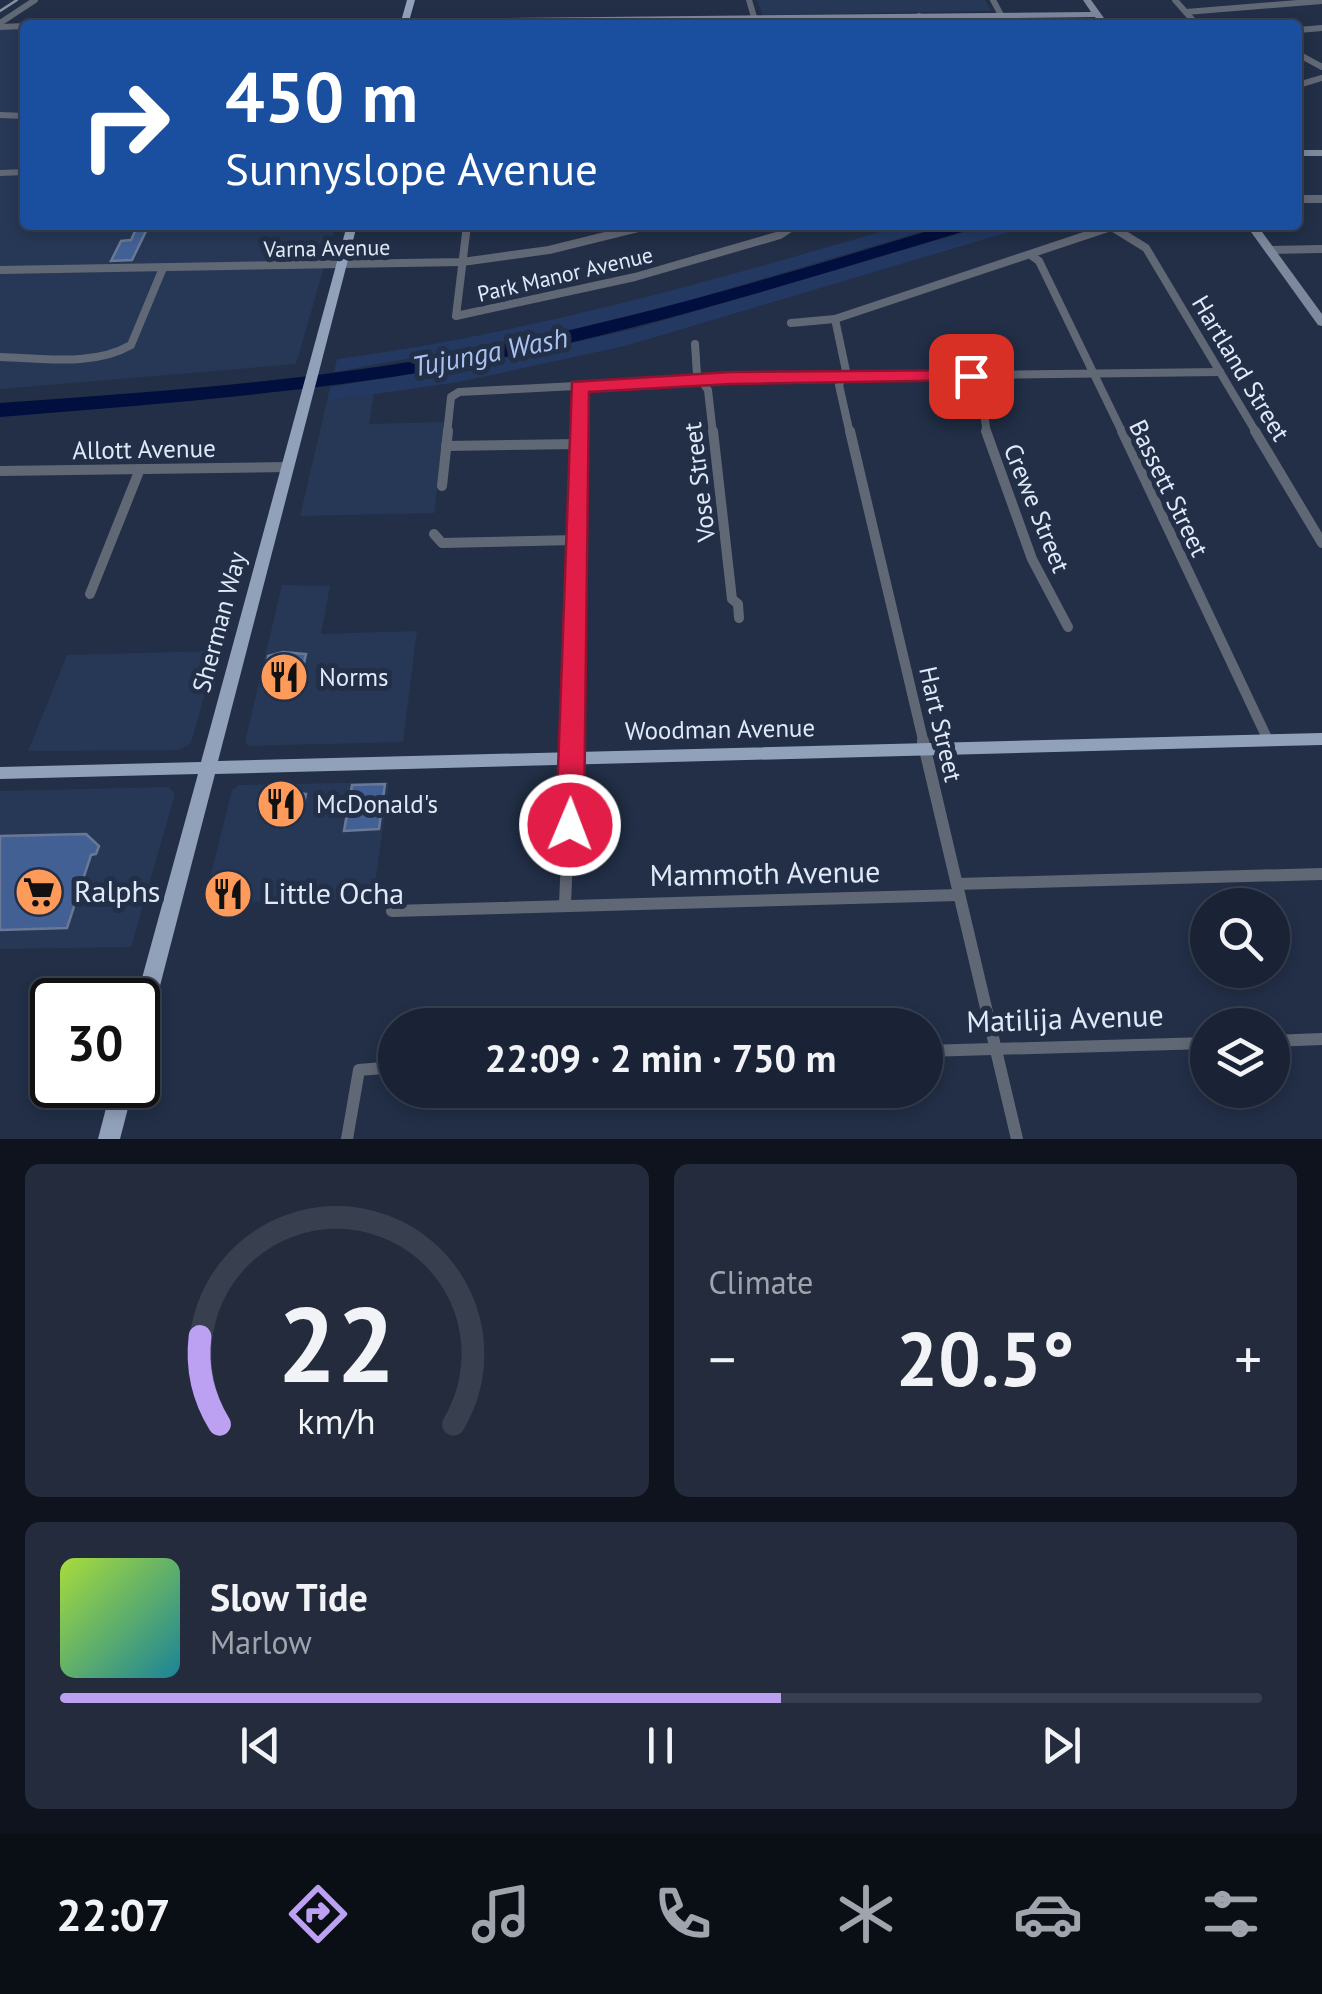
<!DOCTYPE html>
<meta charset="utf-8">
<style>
body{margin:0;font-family:"PT Sans",sans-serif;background:#232b3d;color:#f1f3f6;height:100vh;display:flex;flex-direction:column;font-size:38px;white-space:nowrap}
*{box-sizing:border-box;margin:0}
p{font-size:32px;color:#9fa4ad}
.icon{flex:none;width:55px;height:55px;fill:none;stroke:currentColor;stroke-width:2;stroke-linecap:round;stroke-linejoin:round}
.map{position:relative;height:1139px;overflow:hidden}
.panel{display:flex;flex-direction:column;gap:25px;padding:25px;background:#0e131d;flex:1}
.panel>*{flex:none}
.hud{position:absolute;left:20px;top:20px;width:1282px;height:210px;border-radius:10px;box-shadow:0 5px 15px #0003,0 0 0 2px #384050;background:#1a4fa0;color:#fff;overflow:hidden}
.buttons{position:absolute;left:1190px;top:888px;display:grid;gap:20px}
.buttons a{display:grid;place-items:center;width:100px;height:100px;border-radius:50%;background:#1a2335;box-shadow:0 5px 15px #0003,0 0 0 2px #384050;font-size:50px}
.speed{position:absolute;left:30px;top:978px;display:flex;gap:20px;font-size:50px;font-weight:700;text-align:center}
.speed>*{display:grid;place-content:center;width:130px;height:130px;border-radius:50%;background:#1a2335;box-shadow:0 5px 15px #0003,0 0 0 2px #384050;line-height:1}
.speed .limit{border:5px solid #111;border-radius:15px;background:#fff;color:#111}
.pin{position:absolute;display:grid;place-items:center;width:85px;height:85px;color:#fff;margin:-42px;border-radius:20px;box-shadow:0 5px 15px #0006}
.me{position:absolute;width:110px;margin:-55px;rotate:1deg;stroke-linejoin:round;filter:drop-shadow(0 0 8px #0008)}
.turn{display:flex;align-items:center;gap:35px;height:210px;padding:0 40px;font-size:45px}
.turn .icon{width:130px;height:130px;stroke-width:2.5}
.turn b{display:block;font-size:70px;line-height:85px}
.big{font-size:75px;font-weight:700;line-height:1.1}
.panel .card{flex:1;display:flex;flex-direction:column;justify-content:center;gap:15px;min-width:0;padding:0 35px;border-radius:15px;background:#232b3d}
.panel .dial{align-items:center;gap:0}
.dial svg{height:260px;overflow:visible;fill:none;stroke:#384050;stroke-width:7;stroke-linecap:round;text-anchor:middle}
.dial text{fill:#f1f3f6;stroke:none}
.song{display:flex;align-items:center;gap:30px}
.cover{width:120px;height:120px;border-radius:15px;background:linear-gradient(135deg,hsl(80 70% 55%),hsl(190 70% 35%))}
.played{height:10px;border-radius:5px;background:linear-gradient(90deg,#bca0f2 60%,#384050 60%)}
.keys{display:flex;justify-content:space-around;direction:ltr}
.heat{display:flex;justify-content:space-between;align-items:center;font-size:55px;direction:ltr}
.panel .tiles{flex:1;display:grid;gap:25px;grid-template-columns:1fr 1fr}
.card:last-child{grid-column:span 2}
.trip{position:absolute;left:378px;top:1008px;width:565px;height:100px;border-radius:50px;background:#1a2335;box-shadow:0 5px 15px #0003,0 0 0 2px #384050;font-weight:700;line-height:100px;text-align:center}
.tabs{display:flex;height:160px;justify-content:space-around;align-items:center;background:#0a0e15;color:#9fa4ad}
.tabs .icon{width:70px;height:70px}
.tabs .selected{color:#bca0f2}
.tabs b{font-size:45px;color:#f1f3f6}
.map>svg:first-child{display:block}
</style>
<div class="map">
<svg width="1322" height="1139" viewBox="0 0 1322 1139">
<rect width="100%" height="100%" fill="#222f47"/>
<!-- built -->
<g fill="#273856">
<polygon points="757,0 985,0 992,11 763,15"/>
<polygon points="25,29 25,225 336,225 296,364 0,389 0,30"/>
<polygon points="374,394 369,424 446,422 434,513 300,516 327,401"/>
<polygon points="282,585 330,586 321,634 417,631 403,742 249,746 245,742"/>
<polygon points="217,651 191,743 179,750 28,751 67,655"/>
<polygon points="389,782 373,899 204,903 232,790 239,785"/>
<polygon points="168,787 175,794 131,947 0,949 0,791"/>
</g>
<!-- green -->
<g fill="#233962">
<path d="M904 225H944L684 302 578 328 334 372 337 359C531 333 716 280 904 225Z"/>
<polygon points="989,225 1032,225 625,346 459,382 327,401 330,387 504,358 634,329"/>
</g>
<!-- water -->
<path fill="#000f3e" d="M948 225H985C804 279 623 338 436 370 292 394 146 405 0 417V403C155 392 313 381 466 352 630 321 789 273 948 225Z"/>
<!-- building -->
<g fill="#436095" stroke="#697995" stroke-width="2.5">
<polygon points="138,225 149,225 132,260 111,261 121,241 131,240"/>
<polygon points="283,652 306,654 299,686 264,689 268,656"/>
<polygon points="385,784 379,829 344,831 352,785"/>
<polygon points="282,790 306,794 303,809 258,810 261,793"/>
<polygon points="86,834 99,846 96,854 91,855 67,928 0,930 0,836"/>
</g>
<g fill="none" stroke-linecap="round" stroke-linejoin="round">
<!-- street-far3 -->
<g stroke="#616875" stroke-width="6">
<polyline points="749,0 754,17"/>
<polyline points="993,0 1001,15"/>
<polyline points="1175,0 1197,25"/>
<polyline points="1186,12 1322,1"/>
<polyline points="919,16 924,25"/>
<polyline points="0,23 35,0"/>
<polyline points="133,25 405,22"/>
<polyline points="0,27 25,26"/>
<polyline points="1298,30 1322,28"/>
<polyline points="1298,54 1322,67"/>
<polyline points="1298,85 1322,78"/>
<polyline points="0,115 25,116"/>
<polyline points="0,173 25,172"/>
</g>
<!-- street-far2 -->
<g stroke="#616875" stroke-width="8">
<polyline points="1298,199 1322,199"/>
<polyline points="467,225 456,316 635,277 780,235 795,225"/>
<polyline points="1112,227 1146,248 1257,434"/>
<polyline points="1269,250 1322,249"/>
<polyline points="1032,256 1039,261 1123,434"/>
<polyline points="0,270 462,262 549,250 650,225"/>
<polyline points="835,319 846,371 839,385 850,434"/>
<polyline points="791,323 835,319 1117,225"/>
<polyline points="695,344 697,375 708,390 713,434"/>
<polyline points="963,344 983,406 987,434"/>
<path d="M0 357C42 358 93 367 131 345L163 268"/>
<polyline points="447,434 451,397 459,392 731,378 1220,372"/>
<polyline points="578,434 579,386"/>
</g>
<!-- street-far1 -->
<g stroke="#616875" stroke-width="10">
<polyline points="713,431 732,599 738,604 739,618"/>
<polyline points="850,431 924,744"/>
<polyline points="986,431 1032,559 1068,627"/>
<polyline points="1122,431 1268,740"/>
<polyline points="1255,431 1322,543"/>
<polyline points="446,446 579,444"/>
<polyline points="0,471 288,467"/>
<polyline points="442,486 448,431"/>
<polyline points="434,534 442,543 576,540"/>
<polyline points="90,594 140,469"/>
<polyline points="572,744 578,431"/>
</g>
<!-- street -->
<g stroke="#616875" stroke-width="12">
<polyline points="923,741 1017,1139"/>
<polyline points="957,884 1322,874"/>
<polyline points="565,904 572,741"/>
<polyline points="392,911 959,895"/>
<polyline points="1272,1041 1322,1039"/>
<polyline points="925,1051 1208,1043"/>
<polyline points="347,1139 359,1070 395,1067"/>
</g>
<!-- secondary -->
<g fill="#7d889c" fill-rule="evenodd">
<polygon points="1083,0 1091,0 1109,25 1101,25 1095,17 405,25 401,22 405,19 1091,12"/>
<rect x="1298" y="150" width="24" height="6"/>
<polygon points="1246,225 1257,225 1322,314 1322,326 1318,325"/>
</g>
<!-- primary -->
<g fill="#92a1ba" fill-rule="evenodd">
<polygon points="407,0 415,0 408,25 400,25"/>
<polygon points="347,225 357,225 218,761 1322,733 1322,745 215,774 148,1032 145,1038 138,1040 136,1000 198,774 0,779 0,767 201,762"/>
<polygon points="112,1085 134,1085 120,1139 98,1139"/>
</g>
<!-- rail -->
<polyline stroke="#8691a4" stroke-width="2.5" points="0,11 17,0"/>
</g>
<!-- route -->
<polygon fill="#e11d48" stroke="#92132f" stroke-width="2.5" points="971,370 981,376 978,380 731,384 589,392 584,825 580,832 560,832 556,825 572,382 731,372"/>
<!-- icons -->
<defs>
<g id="restaurant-disc" transform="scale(2.5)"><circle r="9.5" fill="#ff9b5a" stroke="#222f47"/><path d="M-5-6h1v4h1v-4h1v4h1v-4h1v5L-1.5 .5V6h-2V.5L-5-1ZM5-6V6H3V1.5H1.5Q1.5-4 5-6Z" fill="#111"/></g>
<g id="supermarket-disc" transform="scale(2.5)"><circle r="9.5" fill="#ff9b5a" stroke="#222f47"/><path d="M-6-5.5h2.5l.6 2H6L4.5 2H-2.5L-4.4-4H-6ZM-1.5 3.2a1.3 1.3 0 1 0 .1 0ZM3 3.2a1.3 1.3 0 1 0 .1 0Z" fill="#111"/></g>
</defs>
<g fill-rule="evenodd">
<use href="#restaurant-disc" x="284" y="677"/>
<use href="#restaurant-disc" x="281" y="804"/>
<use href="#supermarket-disc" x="39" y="892"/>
<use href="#restaurant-disc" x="228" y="894"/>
</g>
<g text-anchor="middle" stroke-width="10" stroke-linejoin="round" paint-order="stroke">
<!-- far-street labels -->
<g font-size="22" fill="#e0e9f9" stroke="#222f47">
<text transform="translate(327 248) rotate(-1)" y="8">Varna Avenue</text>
<text transform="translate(565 274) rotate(-13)" y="8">Park Manor Avenue</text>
</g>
<!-- street labels -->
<g font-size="25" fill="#e0e9f9" stroke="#222f47">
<text transform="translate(1241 368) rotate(59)" y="9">Hartland Street</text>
<text transform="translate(144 449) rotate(-1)" y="9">Allott Avenue</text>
<text transform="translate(699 482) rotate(-97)" y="9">Vose Street</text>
<text transform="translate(1169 488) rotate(64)" y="9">Bassett Street</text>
<text transform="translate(1037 508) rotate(68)" y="9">Crewe Street</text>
<text transform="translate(219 622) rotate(-75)" y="9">Sherman Way</text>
<text transform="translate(941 724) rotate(77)" y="9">Hart Street</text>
<text transform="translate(720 729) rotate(-1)" y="9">Woodman Avenue</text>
</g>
<!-- poi labels -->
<g font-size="25" fill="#e0e9f9" stroke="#222f47" text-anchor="start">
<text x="319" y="686">Norms</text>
<text x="316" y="813">McDonald's</text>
</g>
<!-- water labels -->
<g font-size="28" font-style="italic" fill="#a9c3f3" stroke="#222f47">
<text transform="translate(490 352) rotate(-11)" y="10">Tujunga Wash</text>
</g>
<!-- near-street labels -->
<g font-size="30" fill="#e0e9f9" stroke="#222f47">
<text transform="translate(765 874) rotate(-1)" y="10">Mammoth Avenue</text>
<text transform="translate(1065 1019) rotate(-2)" y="10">Matilija Avenue</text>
</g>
<!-- near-poi labels -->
<g font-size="30" fill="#e0e9f9" stroke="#222f47" text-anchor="start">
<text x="74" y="902">Ralphs</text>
<text x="263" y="904">Little Ocha</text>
</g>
</g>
</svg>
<div class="buttons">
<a><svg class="icon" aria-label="search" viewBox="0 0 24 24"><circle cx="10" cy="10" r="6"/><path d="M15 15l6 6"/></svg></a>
<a><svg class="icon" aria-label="layers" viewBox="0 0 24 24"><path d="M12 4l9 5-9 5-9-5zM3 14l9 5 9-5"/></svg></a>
</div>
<div class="speed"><div class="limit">30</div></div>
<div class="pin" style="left:971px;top:376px;background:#d93025"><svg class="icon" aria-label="arrive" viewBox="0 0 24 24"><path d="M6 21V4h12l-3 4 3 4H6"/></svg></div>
<svg class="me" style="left:570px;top:825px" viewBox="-20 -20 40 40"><circle r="17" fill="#e11d48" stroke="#fff" stroke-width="3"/><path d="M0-11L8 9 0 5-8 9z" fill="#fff"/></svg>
<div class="trip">22:09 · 2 min · 750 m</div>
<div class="hud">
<div class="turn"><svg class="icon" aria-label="right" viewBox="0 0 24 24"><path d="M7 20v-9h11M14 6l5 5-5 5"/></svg><div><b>450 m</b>Sunnyslope Avenue</div></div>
</div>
</div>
<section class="panel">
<div class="tiles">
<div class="card dial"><svg viewBox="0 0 100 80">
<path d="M14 69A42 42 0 1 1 86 69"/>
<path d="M14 69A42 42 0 0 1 8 42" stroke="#bca0f2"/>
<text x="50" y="56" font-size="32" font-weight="700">22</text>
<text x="50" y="72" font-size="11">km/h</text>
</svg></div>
<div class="card"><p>Climate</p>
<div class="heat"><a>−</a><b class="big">20.5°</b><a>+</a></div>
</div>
<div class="card">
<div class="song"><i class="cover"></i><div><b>Slow Tide</b><p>Marlow</p></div></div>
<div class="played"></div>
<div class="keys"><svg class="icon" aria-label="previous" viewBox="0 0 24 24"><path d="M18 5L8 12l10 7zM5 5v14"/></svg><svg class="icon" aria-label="pause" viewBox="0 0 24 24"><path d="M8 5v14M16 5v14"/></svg><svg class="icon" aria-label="next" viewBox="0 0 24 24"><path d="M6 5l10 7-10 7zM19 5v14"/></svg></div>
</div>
</div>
</section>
<nav class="tabs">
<b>22:07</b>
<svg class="icon selected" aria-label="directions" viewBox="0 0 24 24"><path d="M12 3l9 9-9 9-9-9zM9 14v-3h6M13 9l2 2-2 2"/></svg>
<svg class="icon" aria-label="music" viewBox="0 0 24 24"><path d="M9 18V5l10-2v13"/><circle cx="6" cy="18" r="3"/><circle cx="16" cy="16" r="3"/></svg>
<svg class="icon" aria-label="phone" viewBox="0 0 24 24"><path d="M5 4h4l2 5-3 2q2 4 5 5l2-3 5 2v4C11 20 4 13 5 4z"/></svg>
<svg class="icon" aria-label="climate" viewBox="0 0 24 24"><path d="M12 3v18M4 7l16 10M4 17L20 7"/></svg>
<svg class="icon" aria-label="car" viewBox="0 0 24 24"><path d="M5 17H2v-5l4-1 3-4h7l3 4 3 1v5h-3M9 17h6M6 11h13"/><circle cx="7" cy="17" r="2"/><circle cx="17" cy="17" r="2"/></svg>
<svg class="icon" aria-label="filters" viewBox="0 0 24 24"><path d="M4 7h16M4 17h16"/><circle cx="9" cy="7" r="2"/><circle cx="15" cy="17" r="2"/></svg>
</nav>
